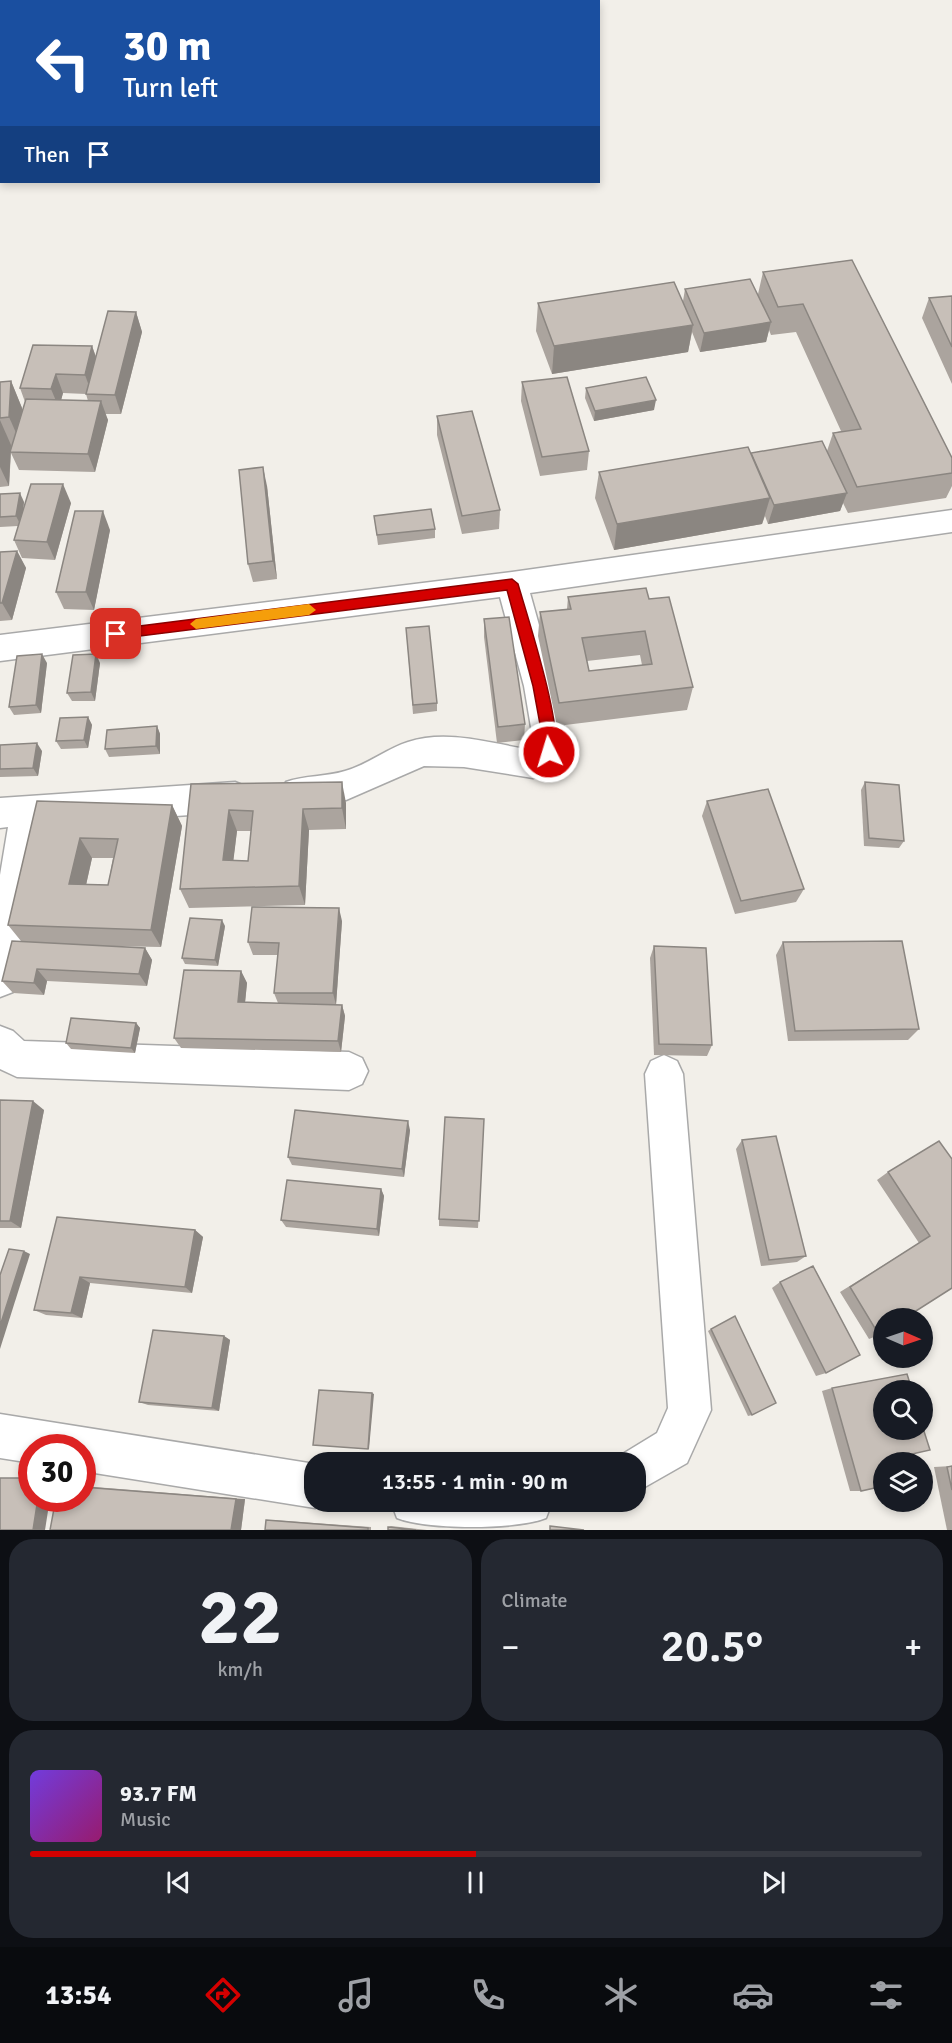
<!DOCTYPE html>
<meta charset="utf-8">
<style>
body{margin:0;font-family:Signika,sans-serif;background:#242831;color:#f1f3f6;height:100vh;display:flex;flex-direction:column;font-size:22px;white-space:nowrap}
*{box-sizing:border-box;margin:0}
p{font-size:20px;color:#9ea1a6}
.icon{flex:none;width:33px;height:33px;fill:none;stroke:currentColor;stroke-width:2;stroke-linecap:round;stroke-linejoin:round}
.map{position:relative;height:1530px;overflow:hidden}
.details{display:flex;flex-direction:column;gap:9px;padding:9px;background:#0d0f14;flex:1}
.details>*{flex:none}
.hud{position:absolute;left:0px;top:0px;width:600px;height:183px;box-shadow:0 3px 9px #0003;background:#1a4fa0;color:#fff;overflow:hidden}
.needle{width:39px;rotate:92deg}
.controls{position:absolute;left:873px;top:1308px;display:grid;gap:12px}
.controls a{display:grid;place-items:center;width:60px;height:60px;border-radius:50%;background:#171b24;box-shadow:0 3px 9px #0003;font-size:30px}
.speed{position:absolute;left:18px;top:1434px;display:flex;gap:12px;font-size:30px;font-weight:700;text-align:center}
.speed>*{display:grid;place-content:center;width:78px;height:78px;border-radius:50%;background:#171b24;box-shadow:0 3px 9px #0003;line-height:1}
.speed .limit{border:9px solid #d22;background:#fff;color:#111}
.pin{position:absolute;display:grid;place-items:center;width:51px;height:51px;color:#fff;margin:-26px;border-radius:12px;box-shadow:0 3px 9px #0006}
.me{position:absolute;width:66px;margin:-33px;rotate:355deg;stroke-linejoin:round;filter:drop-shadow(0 0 4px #0008)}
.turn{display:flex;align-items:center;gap:21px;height:126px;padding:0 24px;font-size:27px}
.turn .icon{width:78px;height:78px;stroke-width:2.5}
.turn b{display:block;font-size:42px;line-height:51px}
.then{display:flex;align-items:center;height:57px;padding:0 24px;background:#0003;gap:12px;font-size:22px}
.big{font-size:45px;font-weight:600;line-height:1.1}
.details .tile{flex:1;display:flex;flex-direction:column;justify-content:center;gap:9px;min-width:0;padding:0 21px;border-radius:24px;background:#242831}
.details .dial{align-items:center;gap:0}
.dial b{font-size:78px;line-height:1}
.song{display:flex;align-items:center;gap:18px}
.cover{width:72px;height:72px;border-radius:9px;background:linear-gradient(135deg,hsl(260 70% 55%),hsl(320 70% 35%))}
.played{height:6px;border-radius:3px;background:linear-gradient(90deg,#d40000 50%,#363941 50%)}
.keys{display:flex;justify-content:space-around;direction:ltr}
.heat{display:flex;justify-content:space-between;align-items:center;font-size:33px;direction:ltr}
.details .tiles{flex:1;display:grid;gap:9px;grid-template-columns:1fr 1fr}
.tile:last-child{grid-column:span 2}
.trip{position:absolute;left:304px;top:1452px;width:342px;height:60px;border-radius:24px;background:#171b24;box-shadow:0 3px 9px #0003;font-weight:600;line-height:60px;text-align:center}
.dock{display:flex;height:96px;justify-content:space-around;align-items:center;background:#090b0e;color:#9ea1a6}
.dock .icon{width:42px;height:42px}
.dock .active{color:#d40000}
.dock b{font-size:27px;color:#f1f3f6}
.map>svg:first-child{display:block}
</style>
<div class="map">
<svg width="952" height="1530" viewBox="0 0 952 1530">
<rect width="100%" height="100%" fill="#f2efe9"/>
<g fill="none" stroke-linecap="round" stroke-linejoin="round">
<!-- street casing -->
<g stroke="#a9a9a9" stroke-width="3">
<g id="street">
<path d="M952 510V532L530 593 556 686 567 746 555 770 533 778 464 767 424 766 346 800 298 807 286 802 281 792 286 782C305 775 326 777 345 771 367 765 386 749 408 742 448 729 492 744 532 750L534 745 524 686 500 597 0 661V635L512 572Z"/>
<polygon points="235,782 247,787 252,797 247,807 235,812 42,825 18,980 13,992 0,997 0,875 8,827 0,828 0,798"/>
<polygon points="0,1026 13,1031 24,1041 349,1052 362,1058 368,1071 362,1084 349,1090 17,1077 0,1069"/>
<polygon points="664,1055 677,1061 683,1074 711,1410 687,1463 636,1492 636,1462 617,1462 621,1455 657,1433 668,1408 645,1074 651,1061"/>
<polygon points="0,1414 315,1464 315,1502 331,1502 315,1508 82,1471 82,1448 32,1448 32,1463 0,1458"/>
<path d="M391 1502H552L546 1518C515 1530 428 1530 397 1518Z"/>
</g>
</g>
<!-- street -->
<use href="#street" fill="#fff" fill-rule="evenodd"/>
</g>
<!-- wall -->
<g fill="#aba49e" fill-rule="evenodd">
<polygon points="852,260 952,458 952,486 946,498 848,513 843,503 840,511 768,524 765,516 762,524 614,550 595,498 599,472 750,453 827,451 833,433 841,431 796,332 771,335 769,330 766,342 700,352 692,332 688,352 552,374 536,331 538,303 683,301 685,289 758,294 763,272"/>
<polygon points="952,296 952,384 922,318 929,298"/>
<path d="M136 312 142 332 121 414H105L108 420 95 472 19 470 11 453 9 486 0 487V382L11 381 22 408V411L25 402 20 388 92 346 96 357ZM63 393 86 394 88 401 61 400Z"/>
<polygon points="522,382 589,451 587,470 540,476 521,401"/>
<polygon points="586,388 654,410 594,421 585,398"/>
<polygon points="437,416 500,510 499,529 462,534 437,435"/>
<polygon points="267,486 277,579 253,582 248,564"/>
<polygon points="0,494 24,502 23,509 71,503 55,560 22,558 14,540 18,526 0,527"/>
<polygon points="374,516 435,529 435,538 378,545"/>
<polygon points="110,530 94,610 64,609 56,592"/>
<polygon points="17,551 26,568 12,620 0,621 0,552"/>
<path d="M568 597 649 599 693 687 687 710 557 726 538 636 540 612 567 609ZM640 655 642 665 589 671 587 661Z"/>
<polygon points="484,619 525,724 524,740 497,743 484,637"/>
<polygon points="406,628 437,703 437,711 413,714"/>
<polygon points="47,663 41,713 14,715 9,707"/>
<polygon points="100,663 95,701 72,701 67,693"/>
<polygon points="88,717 92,725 88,748 61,749 56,741"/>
<polygon points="157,726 160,734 160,754 109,757 105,749"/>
<polygon points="0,745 42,751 38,776 0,777"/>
<polygon points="865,782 904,841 899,848 864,846 861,790"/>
<path d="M191 784 346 803V829L309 830 305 905 189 908 180 889ZM237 831H251L248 861H233Z"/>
<path d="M37 801 172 805 182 826 161 947 107 946 145 948 152 960 147 986 47 981 44 995 13 993 2 981 21 941 8 925ZM92 858H113L108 885H86Z"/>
<polygon points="707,801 804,889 796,902 735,914 702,816"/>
<polygon points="342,921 336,1005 342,1005 345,1016 341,1052 181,1048 174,1038 241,971 247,983 245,1002 278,1003 274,993 278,955 253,955 248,942"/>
<polygon points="225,926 218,966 185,964 182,958"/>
<polygon points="783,942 919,1029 908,1040 788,1041 776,955"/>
<polygon points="654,946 712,1045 707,1056 654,1055 650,958"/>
<polygon points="136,1023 140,1028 135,1053 71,1049 66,1043"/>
<polygon points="0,1100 44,1110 21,1228 0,1228"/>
<polygon points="484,1119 478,1228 439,1226 439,1219"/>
<polygon points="410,1130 404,1177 292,1165 288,1157"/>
<polygon points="742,1140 806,1256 797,1262 761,1266 736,1149"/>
<polygon points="939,1141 952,1288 879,1335 869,1339 840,1292 919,1243 877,1180 888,1172"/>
<polygon points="381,1189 384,1196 379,1236 286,1227 281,1220"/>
<polygon points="57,1217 195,1230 203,1237 192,1293 90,1283 82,1318 46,1315 34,1310"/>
<polygon points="780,1282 826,1373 816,1376 772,1288"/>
<polygon points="711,1329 752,1415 748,1416 708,1331"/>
<polygon points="224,1336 230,1340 219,1411 148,1405 139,1402"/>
<polygon points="832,1388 912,1454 861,1491 850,1491 822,1391"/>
<polygon points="952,1466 952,1530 947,1530 934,1467"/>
<polygon points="82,1486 245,1499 241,1530 82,1498"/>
<polygon points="266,1520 272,1520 371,1527 371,1530 265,1530"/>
<polygon points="391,1526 427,1530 388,1530 388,1527"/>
</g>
<!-- shaded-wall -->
<g fill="#8b8681">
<polygon points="136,312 142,332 121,414 115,395"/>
<polygon points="771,322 766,342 700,352 704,333"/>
<polygon points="693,325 688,352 552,374 554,346"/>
<polygon points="92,346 99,366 92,394 85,375"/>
<polygon points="56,374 63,393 59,408 51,389"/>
<polygon points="11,381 22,408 21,444 9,417"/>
<polygon points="656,400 654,410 594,421 595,411"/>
<polygon points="101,401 108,420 95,472 88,454"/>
<polygon points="0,420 11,445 9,486 0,467"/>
<polygon points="263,467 267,486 277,579 273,561"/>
<polygon points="63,484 71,503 55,560 47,542"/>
<polygon points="20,493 24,502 21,526 16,516"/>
<polygon points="847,493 840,511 768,524 774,505"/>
<polygon points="770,498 762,524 614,550 617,524"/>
<polygon points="103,511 110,530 94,610 86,592"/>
<polygon points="17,551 26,568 12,620 2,603"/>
<polygon points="42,654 47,663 41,713 36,705"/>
<polygon points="96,654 100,663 95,701 91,692"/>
<polygon points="88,717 92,725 88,748 84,740"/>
<polygon points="157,726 160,734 160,754 156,746"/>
<polygon points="37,743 42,751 38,776 33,768"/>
<polygon points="342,782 346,803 346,829 342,808"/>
<polygon points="172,805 182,826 161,947 151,930"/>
<polygon points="303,809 309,830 305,905 299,886"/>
<polygon points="229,810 237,831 231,880 223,860"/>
<polygon points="80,838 92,858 82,903 69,884"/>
<polygon points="339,908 342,921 336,1005 333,993"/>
<polygon points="222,920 225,926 218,966 215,960"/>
<polygon points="145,948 152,960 147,986 139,974"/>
<polygon points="37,969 47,981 44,995 34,983"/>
<polygon points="241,971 247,983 244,1013 238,1002"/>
<polygon points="342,1005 345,1016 341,1052 338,1041"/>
<polygon points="136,1023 140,1028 135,1053 131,1048"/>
<polygon points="33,1101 44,1110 21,1228 10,1221"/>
<polygon points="408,1121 410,1130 404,1177 402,1169"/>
<polygon points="381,1189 384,1196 379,1236 377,1229"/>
<polygon points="195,1230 203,1237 192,1293 185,1287"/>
<polygon points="24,1251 30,1254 0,1349 0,1326"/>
<polygon points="80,1277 90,1283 82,1318 71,1313"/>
<polygon points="224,1336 230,1340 219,1411 212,1408"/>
<polygon points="372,1393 374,1394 369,1449 368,1449"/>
<polygon points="38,1498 50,1498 45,1530 33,1530"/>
<polygon points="236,1499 245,1499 241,1530 231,1530"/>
</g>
<!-- building -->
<g fill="#c7bfb8" stroke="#8b8681" stroke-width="1.5" fill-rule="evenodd">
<polygon points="852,260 952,458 952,473 857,487 833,433 861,429 803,304 778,307 763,272"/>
<polygon points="750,279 771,322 704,333 685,289"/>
<polygon points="674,282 693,325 554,346 538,303"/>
<polygon points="952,296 952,347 929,298"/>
<polygon points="108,311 136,312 115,395 86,394"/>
<polygon points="33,345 92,346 85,375 56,374 51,389 20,388"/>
<polygon points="567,377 589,451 542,457 522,382"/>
<polygon points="646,377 656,400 595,411 586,388"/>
<polygon points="11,381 9,417 0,418 0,382"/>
<polygon points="26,399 101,401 88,454 10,452"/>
<polygon points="472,411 500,510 462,516 437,416"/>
<polygon points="822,441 847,493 774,505 751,453"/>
<polygon points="748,447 770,498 617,524 599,472"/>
<polygon points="263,467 273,561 248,564 239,470"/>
<polygon points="31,484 63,484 47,542 14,540"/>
<polygon points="20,493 16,516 0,517 0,494"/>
<polygon points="431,509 435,529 377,535 374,516"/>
<polygon points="75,511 103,511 86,592 56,592"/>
<polygon points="17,551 2,603 0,603 0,552"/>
<path d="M646 588 649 599 669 597 693 687 559 703 540 612 571 609 568 597ZM645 631 652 664 589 671 582 638Z"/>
<polygon points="509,617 525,724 498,727 484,619"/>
<polygon points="429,626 437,703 413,705 406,628"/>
<polygon points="42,654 36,705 9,707 17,656"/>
<polygon points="96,654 91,692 67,693 73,655"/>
<polygon points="88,717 84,740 56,741 60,718"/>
<polygon points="157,726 156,746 105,749 107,730"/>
<polygon points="37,743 33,768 0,769 0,745"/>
<path d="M342 782V808L303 809 299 886 180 889 191 784ZM229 810 253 811 248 861 223 860Z"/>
<polygon points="865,782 899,785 904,841 869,838"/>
<polygon points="768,789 804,889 741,901 707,801"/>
<path d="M37 801 172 805 151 930 8 925ZM80 838 118 839 108 885 69 884Z"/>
<polygon points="252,907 339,908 333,993 274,993 279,943 248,942"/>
<polygon points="190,918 222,920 215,960 182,958"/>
<polygon points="12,941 145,948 139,974 37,969 34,983 2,981"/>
<polygon points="902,941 919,1029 795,1031 783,942"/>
<polygon points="654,946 706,948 712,1045 659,1044"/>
<polygon points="184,970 241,971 238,1002 342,1005 338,1041 174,1038"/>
<polygon points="71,1018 136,1023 131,1048 66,1043"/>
<polygon points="0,1100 33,1101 10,1221 0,1221"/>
<polygon points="295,1110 408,1121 402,1169 288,1157"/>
<polygon points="445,1117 484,1119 479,1221 439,1219"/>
<polygon points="776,1136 806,1256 769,1260 742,1140"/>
<polygon points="939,1141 952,1159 952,1288 905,1318 884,1318 884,1332 879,1335 850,1287 930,1236 888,1172"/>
<polygon points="287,1180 381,1189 377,1229 281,1220"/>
<polygon points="57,1217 195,1230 185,1287 80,1277 71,1313 34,1310"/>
<polygon points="9,1249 24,1251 0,1326 0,1275"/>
<polygon points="813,1266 860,1355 826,1373 780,1282"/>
<polygon points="735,1316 776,1403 752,1415 711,1329"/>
<polygon points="153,1330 224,1336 212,1408 139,1402"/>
<polygon points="907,1374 912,1390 884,1390 884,1430 922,1430 922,1425 930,1450 912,1454 915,1462 884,1462 884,1486 861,1491 832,1388"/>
<polygon points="319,1390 372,1393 368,1449 313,1445"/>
<polygon points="952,1466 952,1490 947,1467"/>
<polygon points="0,1478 32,1478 32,1498 38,1498 33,1530 0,1530"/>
<polygon points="82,1487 236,1499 231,1530 50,1530 56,1498 82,1498"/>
<polygon points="266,1520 368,1528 368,1530 265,1530"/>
<polygon points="550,1526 584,1530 550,1530"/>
<polygon points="388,1527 416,1530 388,1530"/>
</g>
<!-- route -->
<path fill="#d40000" stroke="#8a0000" stroke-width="1.5" d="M512 579 518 584C527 615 565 732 554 756L549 757 543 752 544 746 533 686 507 590 116 639 110 634 116 629Z"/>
<!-- slow -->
<polygon fill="#f59e0b" points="309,604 316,610 309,615 196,629 190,624 196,619"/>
</svg>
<div class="controls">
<a><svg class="needle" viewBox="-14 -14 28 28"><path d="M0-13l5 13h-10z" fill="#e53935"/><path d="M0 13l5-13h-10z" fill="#9ea1a6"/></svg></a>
<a><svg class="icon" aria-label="search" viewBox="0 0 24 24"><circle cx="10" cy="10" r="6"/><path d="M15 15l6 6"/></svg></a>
<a><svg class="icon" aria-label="layers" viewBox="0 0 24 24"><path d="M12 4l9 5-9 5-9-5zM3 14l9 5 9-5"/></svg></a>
</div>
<div class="speed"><div class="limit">30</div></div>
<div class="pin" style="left:116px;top:634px;background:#d93025"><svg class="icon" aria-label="arrive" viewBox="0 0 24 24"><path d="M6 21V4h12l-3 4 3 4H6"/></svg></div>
<svg class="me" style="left:549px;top:752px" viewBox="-20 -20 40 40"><circle r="17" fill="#d40000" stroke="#fff" stroke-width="3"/><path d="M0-11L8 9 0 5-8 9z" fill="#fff"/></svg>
<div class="trip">13:55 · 1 min · 90 m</div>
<div class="hud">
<div class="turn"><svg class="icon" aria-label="left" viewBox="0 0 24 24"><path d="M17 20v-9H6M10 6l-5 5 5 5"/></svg><div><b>30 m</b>Turn left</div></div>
<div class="then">Then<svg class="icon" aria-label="arrive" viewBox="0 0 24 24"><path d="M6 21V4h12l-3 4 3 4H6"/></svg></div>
</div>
</div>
<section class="details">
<div class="tiles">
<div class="tile dial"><b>22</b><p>km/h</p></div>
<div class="tile"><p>Climate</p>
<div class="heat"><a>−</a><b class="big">20.5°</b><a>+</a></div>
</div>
<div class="tile">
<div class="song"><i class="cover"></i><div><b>93.7 FM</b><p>Music</p></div></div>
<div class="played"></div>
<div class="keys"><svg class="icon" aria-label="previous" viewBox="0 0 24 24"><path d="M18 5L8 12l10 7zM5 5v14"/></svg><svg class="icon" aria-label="pause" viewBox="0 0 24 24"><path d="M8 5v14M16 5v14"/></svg><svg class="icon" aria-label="next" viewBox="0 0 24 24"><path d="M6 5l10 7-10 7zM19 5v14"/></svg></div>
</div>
</div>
</section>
<nav class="dock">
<b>13:54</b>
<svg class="icon active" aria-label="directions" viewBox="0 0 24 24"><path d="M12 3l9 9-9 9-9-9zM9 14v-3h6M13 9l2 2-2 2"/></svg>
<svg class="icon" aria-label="music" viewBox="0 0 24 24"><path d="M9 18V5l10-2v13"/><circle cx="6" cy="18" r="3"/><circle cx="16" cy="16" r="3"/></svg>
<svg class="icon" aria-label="phone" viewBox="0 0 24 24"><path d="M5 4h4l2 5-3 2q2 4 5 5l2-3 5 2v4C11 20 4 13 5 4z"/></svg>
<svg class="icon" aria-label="climate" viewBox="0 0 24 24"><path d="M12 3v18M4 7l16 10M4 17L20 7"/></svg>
<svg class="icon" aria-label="car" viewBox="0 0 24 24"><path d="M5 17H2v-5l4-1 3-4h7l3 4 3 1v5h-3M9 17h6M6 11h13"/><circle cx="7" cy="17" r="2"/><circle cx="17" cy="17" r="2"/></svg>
<svg class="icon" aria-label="filters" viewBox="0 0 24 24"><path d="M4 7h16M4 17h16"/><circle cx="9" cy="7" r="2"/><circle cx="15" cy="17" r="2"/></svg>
</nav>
